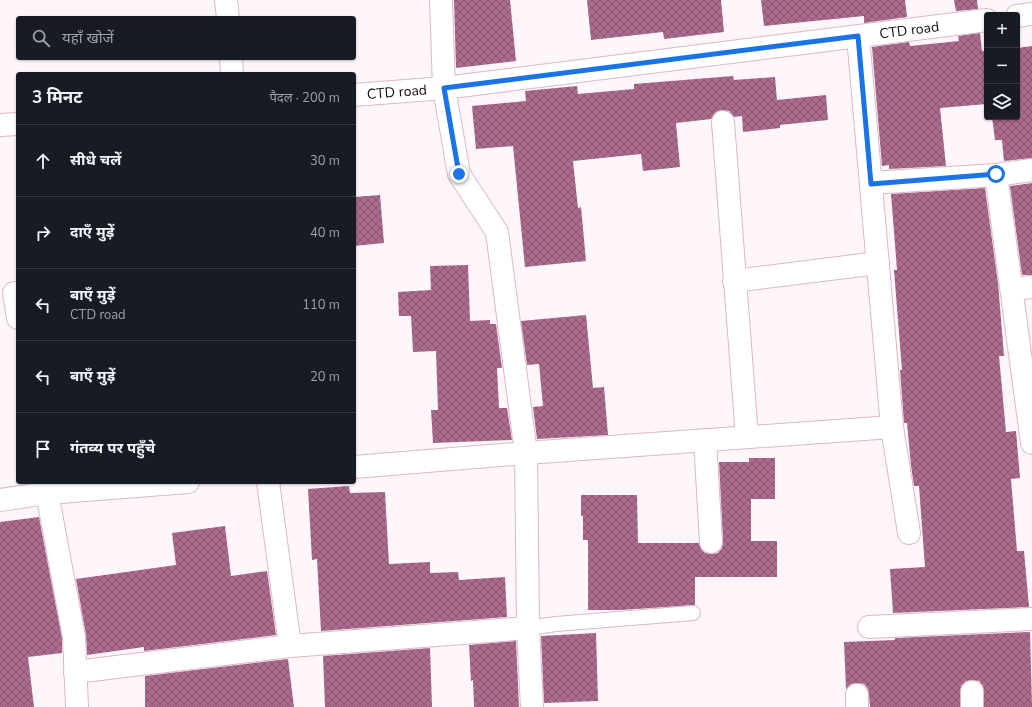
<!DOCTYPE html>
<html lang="hi">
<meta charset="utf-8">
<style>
:root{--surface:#171b24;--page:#20242c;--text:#f1f3f6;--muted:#9ea1a6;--line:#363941}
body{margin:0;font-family:"Nunito Sans","Noto Sans Devanagari",sans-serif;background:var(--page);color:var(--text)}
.controls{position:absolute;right:12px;top:12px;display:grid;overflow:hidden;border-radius:4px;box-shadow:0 1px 3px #0004}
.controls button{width:36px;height:36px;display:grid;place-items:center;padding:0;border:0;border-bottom:1px solid var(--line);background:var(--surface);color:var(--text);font:20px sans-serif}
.stop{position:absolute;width:12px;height:12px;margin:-9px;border:3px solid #1a73e8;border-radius:50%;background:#fff}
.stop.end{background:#1a73e8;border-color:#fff;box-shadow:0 1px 4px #0008}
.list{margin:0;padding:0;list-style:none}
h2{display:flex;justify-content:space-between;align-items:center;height:52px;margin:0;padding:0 16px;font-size:17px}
h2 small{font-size:13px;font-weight:400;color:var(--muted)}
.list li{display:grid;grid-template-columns:26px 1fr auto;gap:12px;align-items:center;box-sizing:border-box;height:72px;padding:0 16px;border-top:1px solid var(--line)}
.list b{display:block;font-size:15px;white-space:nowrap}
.list p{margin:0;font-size:13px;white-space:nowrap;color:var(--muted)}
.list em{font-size:13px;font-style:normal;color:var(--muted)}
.icon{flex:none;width:22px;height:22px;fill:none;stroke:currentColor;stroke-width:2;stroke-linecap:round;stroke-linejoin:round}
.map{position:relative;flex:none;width:1032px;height:707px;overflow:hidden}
.search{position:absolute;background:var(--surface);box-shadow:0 1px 3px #0004;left:16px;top:16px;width:340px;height:44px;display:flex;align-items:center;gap:10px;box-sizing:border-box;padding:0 14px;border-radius:4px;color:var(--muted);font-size:15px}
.panel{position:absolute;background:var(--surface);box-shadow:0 1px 3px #0004;left:16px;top:72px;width:340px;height:412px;border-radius:4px}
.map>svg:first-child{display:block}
.building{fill:url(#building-cross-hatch)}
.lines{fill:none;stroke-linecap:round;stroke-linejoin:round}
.lane-casing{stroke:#dbb7c9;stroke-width:16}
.street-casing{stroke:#dbb7c9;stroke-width:24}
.lane{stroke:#fff;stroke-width:14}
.street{stroke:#fff;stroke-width:22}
.route{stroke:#1a73e8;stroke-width:5}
.labels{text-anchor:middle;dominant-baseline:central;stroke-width:3;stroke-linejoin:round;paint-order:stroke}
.street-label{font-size:14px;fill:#150a10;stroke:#fef6fa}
</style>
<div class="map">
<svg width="1032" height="707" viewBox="0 0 1032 707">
<defs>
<pattern id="building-cross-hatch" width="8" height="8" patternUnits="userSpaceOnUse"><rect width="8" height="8" fill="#ab6b8d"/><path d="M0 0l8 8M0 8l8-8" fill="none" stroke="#8a5672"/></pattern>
</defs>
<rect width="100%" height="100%" fill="#fef6fa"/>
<g class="building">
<polygon points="454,0 510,0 516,61 456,68"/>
<polygon points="587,0 721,0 724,32 664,39 663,32 591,40"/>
<polygon points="761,0 905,0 907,17 864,23 864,16 764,26"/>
<polygon points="954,0 977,0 978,9 956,11"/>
<polygon points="980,33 982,51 987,51 987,104 940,108 946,166 889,169 889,165 882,166 872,47 909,42 910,46 959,41 958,36"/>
<polygon points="1032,46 1032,158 1004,161 1002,140 995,140 992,117 1017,117 1017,48"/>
<polygon points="733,76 734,80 775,77 777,100 826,95 828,120 780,125 780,128 743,132 742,116 734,117 729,111 722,110 716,112 711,119 676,123 680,167 643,171 641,154 573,161 578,208 581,207 586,261 525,267 513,146 476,149 472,106 526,101 525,91 577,86 578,94 634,89 634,84"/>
<polygon points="1032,183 1032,275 1022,275 1010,186"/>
<polygon points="985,188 998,283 1004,356 999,356 1006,432 1016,431 1020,478 1011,479 1017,551 1024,551 1029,607 893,613 890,569 925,567 919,486 914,486 911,466 907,423 904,423 900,370 902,370 894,270 897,270 891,194"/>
<polygon points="380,195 384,243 354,246 354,197"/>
<polygon points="468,265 470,321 490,320 490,324 496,324 502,368 497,368 499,408 507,408 512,440 433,443 431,410 438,410 436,351 413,352 411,316 399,316 398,292 431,290 430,266"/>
<polygon points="586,315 593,388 604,387 608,435 537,439 533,407 543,406 539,364 527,365 521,321"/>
<polygon points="749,458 775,458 775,499 751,499 751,541 777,541 777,577 695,577 695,605 621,610 588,610 588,540 583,540 583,516 581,516 581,495 637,495 638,543 699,543 701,549 705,553 712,554 718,553 722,548 723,541 719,462 749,462"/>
<polygon points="349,486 350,493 385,492 389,564 430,562 430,573 458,572 459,580 505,577 507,617 321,631 317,559 312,560 308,489"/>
<polygon points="39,517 62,638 62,653 28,657 34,707 0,707 0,522"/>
<polygon points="225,526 231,576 267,571 276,635 144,651 144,647 87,655 86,635 76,579 176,565 172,533"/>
<polygon points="1030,632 1032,707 984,707 984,692 983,686 979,681 972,680 966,681 961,686 960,692 960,707 870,707 869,695 868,689 864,684 857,683 851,684 846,689 844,642 895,640 895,638"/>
<polygon points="596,633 598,701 544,703 541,636"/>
<polygon points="516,641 519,707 474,707 473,680 471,681 469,645"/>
<polygon points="430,648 432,707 325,707 323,656"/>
<polygon points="288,659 294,707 145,707 145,676"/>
</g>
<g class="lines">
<defs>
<polyline id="lane" points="528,628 556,624 693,613"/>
<g id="street">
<polyline points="226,0 228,18"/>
<polyline points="441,0 444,88 459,174 497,232 526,453 528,628 532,707"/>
<polyline points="1017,16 1032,14"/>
<polyline points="858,36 892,427 909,533"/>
<polyline points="231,58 232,74"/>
<path id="s1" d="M354 95 444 88 987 20"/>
<polyline points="723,122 747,437"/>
<polyline points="0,125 18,124"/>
<polyline points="996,175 1032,443"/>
<polyline points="871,183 996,175 1032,170"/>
<polyline points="734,281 878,263"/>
<polyline points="1012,289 1032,287"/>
<polyline points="14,293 18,318"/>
<polyline points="705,440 711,542"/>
<polyline points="354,467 526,453 892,427"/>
<polyline points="45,482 74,637 77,707"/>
<polyline points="268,482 290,646"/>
<polyline points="0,500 47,493 188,482"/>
<polyline points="869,627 1032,619"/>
<polyline points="75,672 290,646 528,628"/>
<polyline points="972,692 972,707"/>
<polyline points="857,695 857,707"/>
</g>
</defs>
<use href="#lane" class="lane-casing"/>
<use href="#street" class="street-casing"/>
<use href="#lane" class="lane"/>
<use href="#street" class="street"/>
</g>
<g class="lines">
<polyline class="route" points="459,174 444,88 858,36 871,184 996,174"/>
</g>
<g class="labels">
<g class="street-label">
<text stroke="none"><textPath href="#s1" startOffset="559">CTD road</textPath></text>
<text stroke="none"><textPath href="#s1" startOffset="43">CTD road</textPath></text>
</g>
</g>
</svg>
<div class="controls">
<button>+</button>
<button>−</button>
<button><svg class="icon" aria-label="layers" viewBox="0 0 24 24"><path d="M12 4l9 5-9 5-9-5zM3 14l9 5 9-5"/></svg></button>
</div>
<div class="stop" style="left:996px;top:174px"></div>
<div class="stop end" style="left:459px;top:174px"></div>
<div class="search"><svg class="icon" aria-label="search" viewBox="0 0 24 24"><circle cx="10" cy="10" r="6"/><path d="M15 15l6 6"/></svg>यहाँ खोजें</div>
<section class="panel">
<h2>3 मिनट<small>पैदल · 200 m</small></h2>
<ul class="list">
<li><svg class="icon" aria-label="ahead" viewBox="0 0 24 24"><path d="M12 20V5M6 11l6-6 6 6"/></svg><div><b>सीधे चलें</b></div><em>30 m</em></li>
<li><svg class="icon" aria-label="right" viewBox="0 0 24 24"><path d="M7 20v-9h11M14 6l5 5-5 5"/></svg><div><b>दाएँ मुड़ें</b></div><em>40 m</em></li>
<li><svg class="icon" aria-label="left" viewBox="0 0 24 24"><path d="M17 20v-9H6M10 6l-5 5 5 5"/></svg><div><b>बाएँ मुड़ें</b><p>CTD road</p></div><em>110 m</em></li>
<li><svg class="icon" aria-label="left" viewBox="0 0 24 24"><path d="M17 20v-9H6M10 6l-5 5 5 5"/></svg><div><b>बाएँ मुड़ें</b></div><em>20 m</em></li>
<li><svg class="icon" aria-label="arrive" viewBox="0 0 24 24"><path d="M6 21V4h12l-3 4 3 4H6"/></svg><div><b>गंतव्य पर पहुँचे</b></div></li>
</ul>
</section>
</div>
